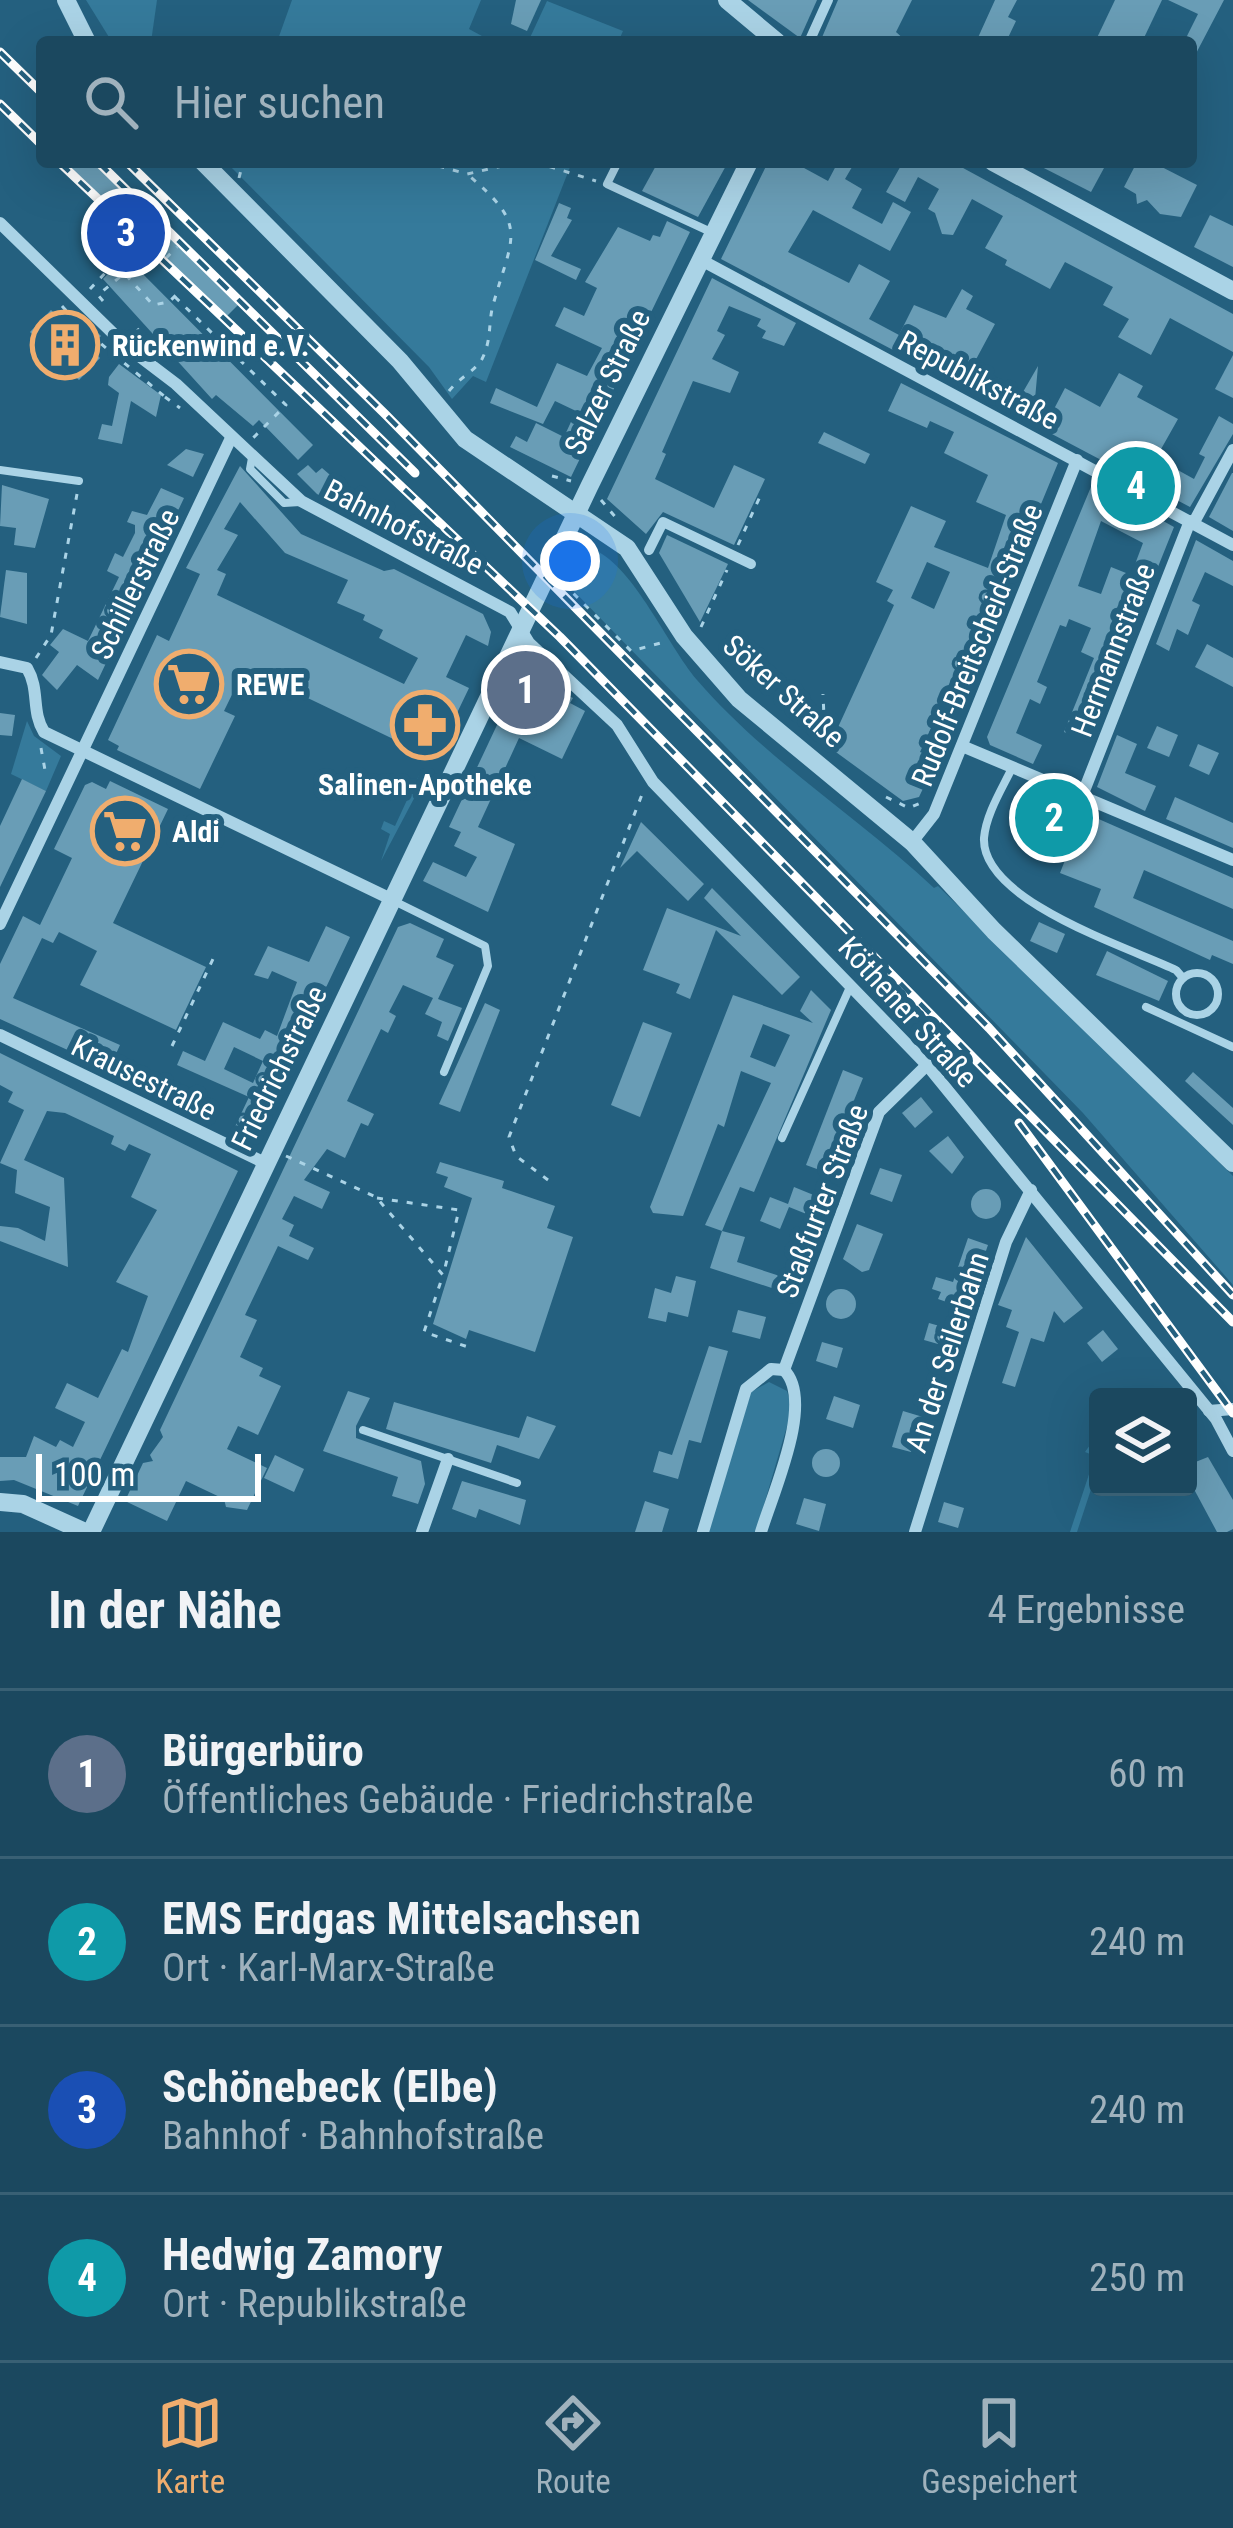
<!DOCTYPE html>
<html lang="de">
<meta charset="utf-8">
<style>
:root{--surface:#1b485f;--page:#285268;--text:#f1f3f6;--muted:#a0b2bd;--line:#396074;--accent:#f0ad6e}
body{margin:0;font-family:"Roboto Condensed",sans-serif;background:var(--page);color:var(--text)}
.controls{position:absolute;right:36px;bottom:36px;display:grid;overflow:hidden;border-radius:12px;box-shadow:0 12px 48px #0002}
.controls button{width:108px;height:108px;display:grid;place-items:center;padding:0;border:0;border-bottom:3px solid var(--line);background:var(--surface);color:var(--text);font:60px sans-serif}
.scale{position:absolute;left:36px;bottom:30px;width:225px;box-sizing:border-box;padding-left:12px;border:6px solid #fff;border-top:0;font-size:33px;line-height:42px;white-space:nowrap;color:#fff;-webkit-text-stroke:9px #24607f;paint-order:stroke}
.you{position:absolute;left:570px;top:561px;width:42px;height:42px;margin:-30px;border:9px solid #fff;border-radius:50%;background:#1a73e8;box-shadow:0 0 0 18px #1a73e833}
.badge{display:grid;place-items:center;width:78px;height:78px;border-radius:50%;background:var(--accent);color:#fff;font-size:39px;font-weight:700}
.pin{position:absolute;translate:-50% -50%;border:6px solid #fff;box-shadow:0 3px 12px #0006}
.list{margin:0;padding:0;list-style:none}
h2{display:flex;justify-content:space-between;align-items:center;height:156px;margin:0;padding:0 48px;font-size:51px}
h2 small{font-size:39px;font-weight:400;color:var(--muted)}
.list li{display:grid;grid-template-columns:78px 1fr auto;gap:36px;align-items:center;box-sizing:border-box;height:168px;padding:0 48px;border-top:3px solid var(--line)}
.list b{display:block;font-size:45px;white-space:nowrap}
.list p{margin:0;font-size:39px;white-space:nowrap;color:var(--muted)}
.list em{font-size:39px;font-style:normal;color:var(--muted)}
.icon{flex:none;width:66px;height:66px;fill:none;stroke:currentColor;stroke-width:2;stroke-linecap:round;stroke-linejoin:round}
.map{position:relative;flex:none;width:1233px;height:1532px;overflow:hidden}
.search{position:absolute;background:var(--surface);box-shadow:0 12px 48px #0002;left:36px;right:36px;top:36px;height:132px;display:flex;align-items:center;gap:30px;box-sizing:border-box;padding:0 42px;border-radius:12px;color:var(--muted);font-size:45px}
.sheet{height:828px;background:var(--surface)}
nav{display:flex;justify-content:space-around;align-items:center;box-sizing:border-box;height:168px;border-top:3px solid var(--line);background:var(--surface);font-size:33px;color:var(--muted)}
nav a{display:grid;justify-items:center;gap:6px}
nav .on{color:var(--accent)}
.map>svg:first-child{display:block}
.green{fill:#357a9b}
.building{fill:#699db6;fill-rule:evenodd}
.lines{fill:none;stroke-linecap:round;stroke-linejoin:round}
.path{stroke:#aad3e6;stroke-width:3;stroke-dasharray:6 9;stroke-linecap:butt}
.service{stroke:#aad3e6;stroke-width:8}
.pedestrian{stroke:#aad3e6;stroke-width:10}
.minor{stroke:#aad3e6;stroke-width:12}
.tertiary{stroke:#aad3e6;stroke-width:18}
.rail-casing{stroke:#fff;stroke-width:9}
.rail{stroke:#24607f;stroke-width:4.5;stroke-dasharray:14;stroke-linecap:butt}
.labels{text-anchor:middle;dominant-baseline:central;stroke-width:12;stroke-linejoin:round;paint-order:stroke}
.poi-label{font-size:30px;font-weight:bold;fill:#fff;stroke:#24607f;text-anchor:start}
.street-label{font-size:30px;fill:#fff;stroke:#24607f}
</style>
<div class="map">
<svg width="1233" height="1532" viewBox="0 0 1233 1532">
<rect width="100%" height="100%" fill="#24607f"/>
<g class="green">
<polygon points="86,0 157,0 151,42 112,42"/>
<polygon points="292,0 481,0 469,29 493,42 277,42"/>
<polygon points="547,1 623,31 618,42 528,42"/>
<polygon points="226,162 572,162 486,382 473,376 452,399 429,367"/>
<path d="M595 550C635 569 667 644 697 680 765 759 858 817 934 888L938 886 1233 1176V1285L1083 1113 566 583 577 558Z"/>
<polygon points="27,721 34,736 61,756 46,791 11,774"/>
<polygon points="422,769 428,772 381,861 390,834 381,829 384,821 395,826 407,800 397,795 401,786 412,790"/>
<polygon points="769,1382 787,1391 792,1409 756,1532 708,1532 751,1392"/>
<polygon points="1090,1445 1098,1447 1098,1468 1077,1532 1070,1532 1095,1456 1085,1452"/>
</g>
<g class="building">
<polygon points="516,0 541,0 527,31 511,24"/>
<polygon points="748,0 817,0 800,38"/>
<polygon points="838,0 912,0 896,32 907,42 820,42"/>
<polygon points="995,0 1017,0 1008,17 1016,21 1006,42 976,42"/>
<polygon points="1115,0 1162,0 1142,42 1095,42"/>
<polygon points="1168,0 1224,0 1191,63 1191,42 1184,42 1198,14"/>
<polygon points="65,162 92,162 238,305 226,317"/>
<polygon points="658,162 728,162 698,217 642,191"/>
<polygon points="768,162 793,162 828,181 838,162 855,162 845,179 862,189 852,208 882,224 893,202 911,212 890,251 813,210 788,252 849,283 859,264 890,281 869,319 899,335 914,305 946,318 962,289 973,296 966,309 995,324 973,365 1023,392 1038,366 1035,399 1054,409 1065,388 1100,407 1119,373 1143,386 1137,397 1178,419 1156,458 1194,479 1205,457 1199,454 1219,416 1233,424 1233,434 1190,507 721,259"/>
<polygon points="903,162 952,162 1233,314 1233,352 1170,318 1151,355 1118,337 1129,319 1103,305 1113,287 1065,262 1050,289 1005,265 1007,260 985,248 1003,216 972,199 953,235 942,234 935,213 928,209 939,189 918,177 905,202 886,192"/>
<polygon points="1032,162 1094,162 1104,168 1091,192"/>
<polygon points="1137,162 1152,162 1197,185 1181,217 1160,214 1147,200 1137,204 1136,194 1124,187"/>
<polygon points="559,203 571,208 567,218 572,220 551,256 581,269 576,280 535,260"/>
<polygon points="1210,215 1233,226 1233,267 1194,247"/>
<polygon points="667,221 690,232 571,477 510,447 516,436 527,442 536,423 564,437 576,411 555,401 543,424 490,403 496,388 537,407 557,363 587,376 602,348 555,326 564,307 584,316 597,288 585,282 618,227 650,241 653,235 660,237"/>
<polygon points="125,256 313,445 298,460 259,420 253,426 216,395 212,399 103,279"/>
<polygon points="712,278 796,323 784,346 762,338 766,331 757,326 761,319 729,306 717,331 725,335 712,359 739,372 730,393 693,381 662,452 666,454 655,479 714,508 734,465 765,479 734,545 663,512 646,534 607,499"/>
<polygon points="51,310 65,324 76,312 101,336 89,347 100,358 79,380 30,332"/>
<polygon points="1233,355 1233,398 1215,389"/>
<polygon points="119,364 161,395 156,417 131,401 122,444 98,439 102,424 112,426 119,393 108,385 109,377"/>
<path d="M901 383 1058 463 979 654 967 649 920 752 937 759 919 797 903 801 829 747 894 605 887 601 893 590 876 582 911 506 946 521 934 547 988 568 1006 515 976 502 988 475 944 453 954 432 930 421 927 428 888 411ZM927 562 950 572 934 609 911 598Z"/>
<polygon points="824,432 870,454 865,464 818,443"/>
<polygon points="186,449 204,454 193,477 167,465"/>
<polygon points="308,465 316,473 322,468 378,516 384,506 416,523 405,543 317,494 297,474"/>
<path d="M240 466 301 534 384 571 394 569 483 614 491 632 488 646 466 635 446 677 469 688 435 759 245 668 224 711 235 716 200 789 117 750 119 746 108 740 157 635 169 641 200 574 186 568ZM240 502 285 553 348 580 337 603 365 615 363 620 383 630 379 638 418 658 404 684 217 595 226 574 217 570 238 535 224 529Z"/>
<polygon points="1232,473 1233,473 1233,531 1209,517"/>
<path d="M1093 482 1174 527 1088 741 1064 732 1094 658 1081 652 1091 628 1069 619 1066 627 1060 625 1037 682 1047 687 1040 704 1030 699 1016 733 1042 745 1033 764 990 745 987 737ZM1101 521 1143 543 1131 575 1111 567 1101 594 1078 586Z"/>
<polygon points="2,485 49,499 35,548 14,545 16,528 0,526"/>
<polygon points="161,488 184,498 98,680 77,665 57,690 42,675 59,652 50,645 63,629 88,641 119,577 107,571 115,553 123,557 135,533 135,525 127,522 132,511 147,515"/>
<polygon points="667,535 728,564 700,622 659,553"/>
<polygon points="1196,540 1233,561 1233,586 1205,572 1192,601 1200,605 1188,635 1177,629 1169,651 1156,644"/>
<polygon points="6,570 27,573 27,624 0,617"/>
<polygon points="1207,644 1233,658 1233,687 1195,667"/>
<polygon points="528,678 573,698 570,703 585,711 562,759 519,738 478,827 515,844 488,912 423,881 433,862 466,877 477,857 454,846 461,832 449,827 505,708 510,710"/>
<polygon points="0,713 15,715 12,736 0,735"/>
<polygon points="1157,726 1178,735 1169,757 1147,748"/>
<polygon points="1117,735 1137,744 1125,773 1156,786 1145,811 1097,787"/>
<polygon points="1198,744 1219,753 1209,775 1189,766"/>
<polygon points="22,779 46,791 0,887 0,826"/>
<polygon points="110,781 168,809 113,923 206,967 176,1030 80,985 97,951 59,932 53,943 42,938 13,998 120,1045 109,1069 0,1019 0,964 23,916 40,925 72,858 54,849 85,785 92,782 106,789"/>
<polygon points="1028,788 1233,878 1233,909 1144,870 1133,898 1233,941 1233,964 1212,955 1210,960 1094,907 1101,889 1060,873 1073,840 1040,825 1034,839 1011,829"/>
<polygon points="1175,797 1233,823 1233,848 1166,819"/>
<polygon points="641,822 704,884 688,901 637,851 620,868"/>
<polygon points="712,888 800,977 782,995 716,930 690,999 676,993 680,984 643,970 667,908 741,936 704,898"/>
<polygon points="1039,922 1065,934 1057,953 1030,941"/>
<polygon points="410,923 444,939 436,957 454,965 438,999 462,1008 448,1041 437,1036 442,1022 425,1014 433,998 403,985 389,1012 396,1016 388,1033 381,1029 347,1101 374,1114 368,1126 361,1123 345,1158 327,1149 304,1180 330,1192 322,1209 294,1196 282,1219 294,1225 289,1236 314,1248 308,1260 278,1246 245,1315 257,1320 240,1357 263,1368 259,1376 281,1386 258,1435 238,1426 227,1449 267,1468 247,1510 226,1507 224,1499 186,1481 167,1521 125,1501 143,1463 153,1461 150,1455 163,1437 160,1430 398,927"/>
<path d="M326 926 350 937 253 1141 233 1131 249 1097 177 1065 183 1051 205 1061 223 1022 260 1039 265 1030 277 1036 297 982 272 971 268 979 254 975 268 946 309 962ZM234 1047 263 1061 253 1083 224 1069Z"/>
<polygon points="1107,951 1168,981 1159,1001 1096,975"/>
<path d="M811 990 831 1010 754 1192 740 1187 722 1231 705 1225 771 1083 741 1071 724 1127 718 1124 683 1216 653 1213 650 1207 733 995 813 1023 800 1011ZM763 1024 790 1035 775 1067 750 1057Z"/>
<polygon points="485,1003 500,1010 460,1112 439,1104"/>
<polygon points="643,1022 672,1033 640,1117 611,1105"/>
<polygon points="0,1053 238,1171 78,1506 14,1480 0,1481 0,1457 26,1457 34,1436 56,1447 60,1440 73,1447 85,1422 55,1408 67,1383 98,1398 122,1349 128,1352 148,1296 116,1282 157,1210 131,1197 151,1154 129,1144 125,1151 111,1144 114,1136 65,1113 47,1111 24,1160 64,1178 68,1267 0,1241 0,1226 18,1228 45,1241 50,1207 15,1193 17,1170 0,1163 24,1110 8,1102 13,1092 0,1085"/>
<polygon points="843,1070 863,1078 825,1172 806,1165"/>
<polygon points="1193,1072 1233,1108 1233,1125 1185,1081"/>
<polygon points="921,1097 933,1112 915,1128 902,1113"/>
<polygon points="948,1136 964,1157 952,1174 929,1151"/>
<polygon points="440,1162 504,1181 502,1188 555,1206 547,1228 573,1237 535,1352 469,1330 466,1339 433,1324 472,1198 444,1187 448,1177 436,1173"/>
<polygon points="880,1168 902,1175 892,1202 870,1194"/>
<polygon points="794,1187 816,1196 809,1215 789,1207 780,1229 760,1221 770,1197 788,1204"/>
<circle cx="986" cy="1204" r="15"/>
<polygon points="857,1224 883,1234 869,1270 862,1272 843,1259"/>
<polygon points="722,1231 745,1237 737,1262 789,1279 784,1292 710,1268"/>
<polygon points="1026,1237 1083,1308 1064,1323 1054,1311 1044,1342 1031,1338 1015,1387 1002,1383 1019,1332 1006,1327 1012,1310 998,1305"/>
<polygon points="968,1238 988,1245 980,1268 972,1265 958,1306 938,1299 941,1292 932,1289 936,1277 953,1282"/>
<polygon points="676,1276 696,1281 688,1317 668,1312 666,1322 648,1318 655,1288 671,1293"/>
<circle cx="841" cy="1304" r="15"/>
<polygon points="738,1310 766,1317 760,1339 732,1332"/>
<polygon points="929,1323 950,1329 945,1346 924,1340"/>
<polygon points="1103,1330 1118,1349 1102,1362 1087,1343"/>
<polygon points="822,1342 843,1348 837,1368 816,1361"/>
<polygon points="709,1346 728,1351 701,1443 689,1440 678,1479 653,1472 659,1451 672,1455"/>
<polygon points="348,1391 370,1398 356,1426 356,1438 421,1461 425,1484 418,1504 392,1496 398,1477 323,1451"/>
<polygon points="834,1396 860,1405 853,1428 826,1419"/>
<polygon points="394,1402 519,1438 527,1416 556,1426 539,1459 497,1445 491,1463 386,1429"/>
<polygon points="903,1411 923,1417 920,1424 926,1425 920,1447 914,1445 911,1452 892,1447"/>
<circle cx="826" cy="1463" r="14"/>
<polygon points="275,1455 304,1469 294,1492 264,1478"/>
<polygon points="1208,1457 1233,1500 1233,1529 1227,1532 1217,1532 1188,1478 1188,1465"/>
<polygon points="462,1481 526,1500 520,1525 479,1509 476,1518 452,1509"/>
<polygon points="804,1498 826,1504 819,1531 796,1524"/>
<polygon points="645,1501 669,1509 662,1532 635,1532"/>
<polygon points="944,1502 964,1508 958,1528 938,1522"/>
</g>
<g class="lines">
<g class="path">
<polyline points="424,162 467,174 520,162"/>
<polyline points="535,162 596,181"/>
<polyline points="239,178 243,162"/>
<polyline points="131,216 152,236"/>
<polyline points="127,221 139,209"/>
<polyline points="129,248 114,264 122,271 137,256"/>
<polyline points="166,258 177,247"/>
<polyline points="126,275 153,305 169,302 177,294"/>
<polyline points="90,289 108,270 93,257"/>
<polyline points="175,297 286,405 253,438"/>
<polyline points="103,301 98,295 138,262"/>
<polyline points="62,306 82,328"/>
<polyline points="86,325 82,328 164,396"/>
<polyline points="135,333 140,328"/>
<path d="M449 391C459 378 475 371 482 359 492 339 488 324 493 305 513 234 529 226 467 174"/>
<polyline points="165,397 180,408"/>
<polyline points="552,476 571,481"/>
<polyline points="601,500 617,519"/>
<polyline points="738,545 762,492"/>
<polyline points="563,583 631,651 668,641"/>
<polyline points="701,627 727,570"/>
<polyline points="36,658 51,635 77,494"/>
<polyline points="815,738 824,717 823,694"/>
<polyline points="41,748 45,770"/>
<polyline points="886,797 909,808 925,801"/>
<polyline points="172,1046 213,959"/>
<polyline points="286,1156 376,1197 443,1275 424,1332 471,1348"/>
<polyline points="548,1180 516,1156 509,1137 643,792"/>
<polyline points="377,1198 459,1210 444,1272"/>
</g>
<g class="service">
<polyline points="618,162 607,184 713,233"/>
<polyline points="252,458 250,469 284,503 300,502"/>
<polyline points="0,470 79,481"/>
<path d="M1012 768C1002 789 986 814 984 838 981 901 1130 948 1176 970L1183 978"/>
<polyline points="394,901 485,946 488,966 444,1072"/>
<circle cx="1197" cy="994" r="21"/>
<polyline points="1146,1007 1233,1047"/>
<polyline points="782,1138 851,985"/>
<polyline points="363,1430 517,1483"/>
</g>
<g class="pedestrian">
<polyline points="809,42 828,0"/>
<polyline points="649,550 663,522 751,564"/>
</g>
<g class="minor">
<polyline points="0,223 126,346 176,384 301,501 510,612 529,643 617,725 653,782 927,1065 1216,1419 1233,1451"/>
<polyline points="701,260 1233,545"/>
<polyline points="1193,524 1233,450"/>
<path d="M0 662 27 668C40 690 31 711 44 732L393 900"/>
<polyline points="962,746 1233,860"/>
<polyline points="1082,796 1190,521"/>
<polyline points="912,842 934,814 1077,460"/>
<polyline points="0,924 231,438"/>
<polyline points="0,1035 267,1164"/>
<polyline points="784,1370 879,1112 927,1065"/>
<polyline points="1209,1411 1233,1409"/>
<polyline points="422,1532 448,1459"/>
<polyline points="703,1532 746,1389 771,1369 784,1370"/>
<path d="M761 1532C773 1492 815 1401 784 1370"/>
<polyline points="915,1532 1006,1242 1031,1190"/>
</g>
<g class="tertiary">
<polyline points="66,0 87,42"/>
<polyline points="727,0 777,42"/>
<polyline points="203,162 400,361 465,439 627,548 684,636 739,699 912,842 994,931 1233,1163"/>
<polyline points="993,162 1233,291"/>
<polyline points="0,1502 23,1504 85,1532"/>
<polyline points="91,1532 589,487 749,162"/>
</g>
<defs>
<g id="rail">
<polyline points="0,52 42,93"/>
<polyline points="0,104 42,145"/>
<polyline points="59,162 560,637 1233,1322"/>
<polyline points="98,162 415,473"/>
<polyline points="127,162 385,414 989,1028 1233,1295"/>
<polyline points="1019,1123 1233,1413"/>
</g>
</defs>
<use href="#rail" class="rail-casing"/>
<use href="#rail" class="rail"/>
</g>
<defs>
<symbol id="building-ring" viewBox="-11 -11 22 22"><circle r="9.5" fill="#24607f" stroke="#f0ad6e" stroke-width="1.5"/><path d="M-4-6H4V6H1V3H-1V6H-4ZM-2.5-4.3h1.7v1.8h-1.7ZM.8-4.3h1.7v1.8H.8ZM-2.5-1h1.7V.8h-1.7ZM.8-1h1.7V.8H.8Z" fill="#f0ad6e"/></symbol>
<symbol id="supermarket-ring" viewBox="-11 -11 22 22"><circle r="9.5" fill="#24607f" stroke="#f0ad6e" stroke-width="1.5"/><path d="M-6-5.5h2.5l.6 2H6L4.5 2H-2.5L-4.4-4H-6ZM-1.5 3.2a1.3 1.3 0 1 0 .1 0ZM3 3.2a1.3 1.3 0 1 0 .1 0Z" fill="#f0ad6e"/></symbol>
<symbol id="pharmacy-ring" viewBox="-11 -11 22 22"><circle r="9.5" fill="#24607f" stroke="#f0ad6e" stroke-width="1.5"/><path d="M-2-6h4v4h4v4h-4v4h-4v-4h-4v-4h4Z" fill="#f0ad6e"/></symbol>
</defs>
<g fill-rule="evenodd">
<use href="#building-ring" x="27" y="307" width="76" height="76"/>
<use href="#supermarket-ring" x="151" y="646" width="76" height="76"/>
<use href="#pharmacy-ring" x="387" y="687" width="76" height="76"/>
<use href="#supermarket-ring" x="87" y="793" width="76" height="76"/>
</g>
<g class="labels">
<g class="poi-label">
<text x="112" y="345">Rückenwind e.V.</text>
<text x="236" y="684">REWE</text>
<text x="425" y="784" text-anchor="middle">Salinen-Apotheke</text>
<text x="172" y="831">Aldi</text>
</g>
<g class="street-label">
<text transform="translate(979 380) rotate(28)">Republikstraße</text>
<text transform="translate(607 382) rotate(-64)">Salzer Straße</text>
<text transform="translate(404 527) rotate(27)">Bahnhofstraße</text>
<text transform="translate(135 584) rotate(-64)">Schillerstraße</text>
<text transform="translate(977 645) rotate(-68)">Rudolf-Breitscheid-Straße</text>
<text transform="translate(1113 650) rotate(-69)">Hermannstraße</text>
<text transform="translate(784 691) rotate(42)">Söker Straße</text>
<text transform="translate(908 1012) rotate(48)">Köthener Straße</text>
<text transform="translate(279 1068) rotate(-64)">Friedrichstraße</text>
<text transform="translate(144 1078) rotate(26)">Krausestraße</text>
<text transform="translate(822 1201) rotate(-69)">Staßfurter Straße</text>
<text transform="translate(947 1352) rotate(-72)">An der Seilerbahn</text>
</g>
</g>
</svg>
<div class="controls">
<button><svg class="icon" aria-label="layers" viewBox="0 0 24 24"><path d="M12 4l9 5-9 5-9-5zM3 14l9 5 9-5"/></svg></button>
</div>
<div class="scale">100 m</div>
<div class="you"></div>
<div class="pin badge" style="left:526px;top:690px;background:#5c6f8a">1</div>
<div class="pin badge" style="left:1054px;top:818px;background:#0f9aa8">2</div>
<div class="pin badge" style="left:126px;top:233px;background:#1a4fb4">3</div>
<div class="pin badge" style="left:1136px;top:486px;background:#0f9aa8">4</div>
<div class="search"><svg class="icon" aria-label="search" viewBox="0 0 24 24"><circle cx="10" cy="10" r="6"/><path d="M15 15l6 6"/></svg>Hier suchen</div>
</div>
<section class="sheet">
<h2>In der Nähe<small>4 Ergebnisse</small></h2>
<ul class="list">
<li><span class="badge" style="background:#5c6f8a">1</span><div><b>Bürgerbüro</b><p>Öffentliches Gebäude · Friedrichstraße</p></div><em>60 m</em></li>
<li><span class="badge" style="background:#0f9aa8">2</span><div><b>EMS Erdgas Mittelsachsen</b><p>Ort · Karl-Marx-Straße</p></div><em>240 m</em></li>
<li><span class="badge" style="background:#1a4fb4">3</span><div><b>Schönebeck (Elbe)</b><p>Bahnhof · Bahnhofstraße</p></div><em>240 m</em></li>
<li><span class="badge" style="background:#0f9aa8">4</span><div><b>Hedwig Zamory</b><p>Ort · Republikstraße</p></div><em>250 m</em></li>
</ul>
</section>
<nav>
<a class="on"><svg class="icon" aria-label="map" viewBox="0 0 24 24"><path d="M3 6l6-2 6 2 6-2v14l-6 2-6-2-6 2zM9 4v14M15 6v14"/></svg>Karte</a>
<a><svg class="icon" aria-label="directions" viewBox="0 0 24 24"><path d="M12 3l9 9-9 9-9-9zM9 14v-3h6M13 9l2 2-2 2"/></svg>Route</a>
<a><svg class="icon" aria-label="saved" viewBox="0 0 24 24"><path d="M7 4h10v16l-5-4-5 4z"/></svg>Gespeichert</a>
</nav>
